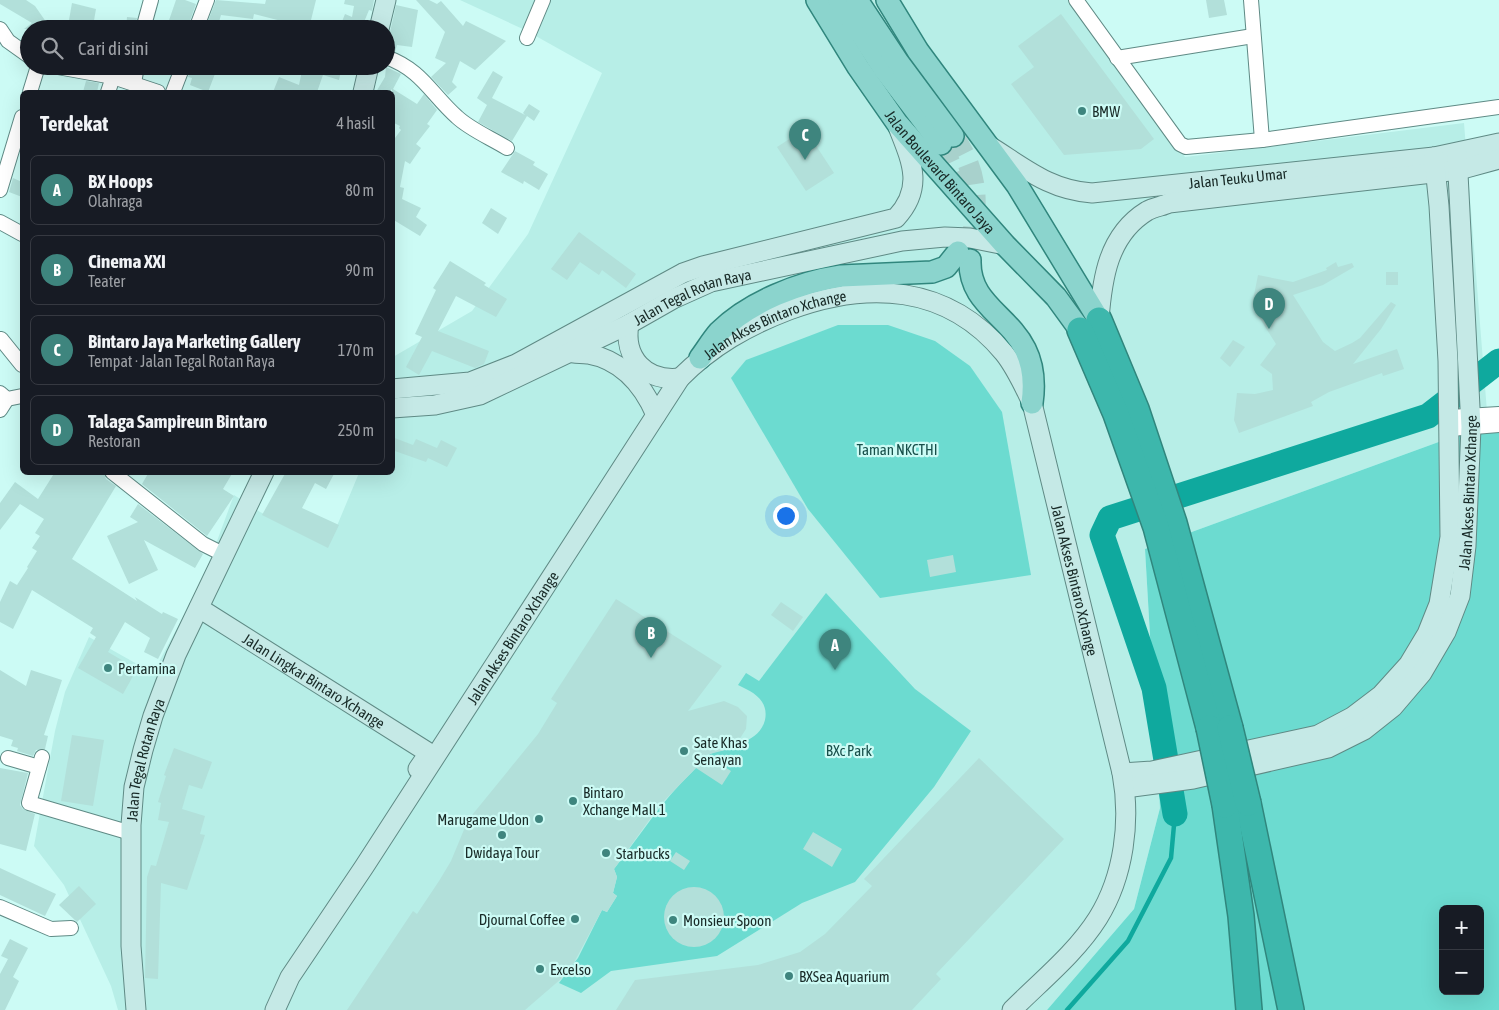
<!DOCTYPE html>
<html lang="id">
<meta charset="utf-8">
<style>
:root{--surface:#171b24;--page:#242831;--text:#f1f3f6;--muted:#9ea1a6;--line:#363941;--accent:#3e857e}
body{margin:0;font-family:"Asap Condensed",sans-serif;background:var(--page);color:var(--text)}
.controls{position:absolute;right:15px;bottom:15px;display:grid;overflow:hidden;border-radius:8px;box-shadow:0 5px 20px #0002}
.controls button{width:45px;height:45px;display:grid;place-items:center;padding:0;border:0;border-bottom:1px solid var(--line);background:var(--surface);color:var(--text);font:25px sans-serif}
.you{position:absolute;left:785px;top:515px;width:18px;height:18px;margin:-12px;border:4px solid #fff;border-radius:50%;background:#1a73e8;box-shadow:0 0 0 8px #1a73e833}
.badge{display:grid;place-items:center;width:32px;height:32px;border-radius:50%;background:var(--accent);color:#fff;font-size:16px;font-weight:700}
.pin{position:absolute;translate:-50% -41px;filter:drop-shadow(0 1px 2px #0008)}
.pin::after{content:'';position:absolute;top:26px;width:18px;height:15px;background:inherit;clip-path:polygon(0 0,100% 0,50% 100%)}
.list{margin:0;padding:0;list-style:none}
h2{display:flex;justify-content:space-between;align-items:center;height:65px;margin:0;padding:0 20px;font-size:21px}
h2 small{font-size:16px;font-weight:400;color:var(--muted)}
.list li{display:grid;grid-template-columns:32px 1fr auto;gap:15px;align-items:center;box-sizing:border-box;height:70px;margin:0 10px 10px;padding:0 10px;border:1px solid var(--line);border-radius:8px}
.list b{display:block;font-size:19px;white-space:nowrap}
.list p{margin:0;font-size:16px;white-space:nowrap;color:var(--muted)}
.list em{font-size:16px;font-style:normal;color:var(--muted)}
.icon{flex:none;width:28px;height:28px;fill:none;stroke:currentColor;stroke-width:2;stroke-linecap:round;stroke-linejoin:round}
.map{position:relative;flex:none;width:1499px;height:1010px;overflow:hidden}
.search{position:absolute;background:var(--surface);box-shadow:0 5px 20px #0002;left:20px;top:20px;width:375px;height:55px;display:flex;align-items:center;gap:12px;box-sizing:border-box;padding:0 18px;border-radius:28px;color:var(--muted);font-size:19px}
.panel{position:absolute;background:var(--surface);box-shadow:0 5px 20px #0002;left:20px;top:90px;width:375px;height:385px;border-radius:8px}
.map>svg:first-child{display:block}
.built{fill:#b7eee7}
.green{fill:#6cdbd0;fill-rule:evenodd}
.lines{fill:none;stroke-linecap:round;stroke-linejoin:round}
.stream{stroke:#0fa99e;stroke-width:4.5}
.river{stroke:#0fa99e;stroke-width:25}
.building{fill:#b2e0da}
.primary-tunnel{stroke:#a8d1cc;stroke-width:21;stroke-dasharray:21 11;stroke-linecap:butt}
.street-casing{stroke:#5f8a85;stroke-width:16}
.secondary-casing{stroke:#5f8a85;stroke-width:21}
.primary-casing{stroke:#30867d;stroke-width:24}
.highway-casing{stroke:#30867d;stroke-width:28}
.street{stroke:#fff;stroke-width:14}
.secondary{stroke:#c5e9e6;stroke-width:19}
.primary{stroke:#8bd4cd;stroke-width:21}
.highway{stroke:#3db7ac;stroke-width:25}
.highway-bridge-casing{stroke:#30867d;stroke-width:28;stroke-linecap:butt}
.highway-bridge{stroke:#3db7ac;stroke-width:25}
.poi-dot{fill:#3e857e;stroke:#ccfbf5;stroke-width:2}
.labels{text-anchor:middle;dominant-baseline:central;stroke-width:4.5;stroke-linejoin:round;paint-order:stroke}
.poi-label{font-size:15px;fill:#182a27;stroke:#ccfbf5;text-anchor:start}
.street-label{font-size:15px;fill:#182a27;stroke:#ccfbf5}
.park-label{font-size:15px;fill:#174f4a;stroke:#ccfbf5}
</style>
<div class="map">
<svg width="1499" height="1010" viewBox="0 0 1499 1010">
<rect width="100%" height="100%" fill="#ccfbf5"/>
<polygon class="built" points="460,0 1072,0 1185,157 1464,123 1488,424 1145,549 1160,808 1134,909 1047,1010 118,1010 111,986 64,885 34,846 55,731 65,692 89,637 153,673 184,615 190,614 234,495 260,512 329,545 359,473 392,472 393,357 472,311 528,234 602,73 525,30"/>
<g class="green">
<polygon points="838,325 888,325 935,341 970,366 1002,412 1031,575 880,598 808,509 731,378 746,360"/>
<path d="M1488 424 1499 428V1010H1047L1134 909 1160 808 1145 549ZM1443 909H1480V991H1443Z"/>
<path d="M826 593 915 689 971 731 934 787 855 882 802 903 717 956 611 971 581 993 559 983 578 958 602 910 607 912 617 896 613 893 617 877 614 869C640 836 662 800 693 771 698 766 703 759 709 755 727 744 758 746 765 720 769 700 753 692 738 685L746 673 759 681Z"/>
</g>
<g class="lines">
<polyline class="stream" points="1067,1010 1128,941 1171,858 1175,814"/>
<polyline class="river" points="1175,814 1154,688 1102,535 1110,518 1428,416 1499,361"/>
</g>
<g class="building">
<polygon points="0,0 26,0 35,6 51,29 24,29 32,23 0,4"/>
<polygon points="176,0 185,0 196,4 187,29 166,29"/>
<polygon points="216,0 265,4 266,0 316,0 309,28 254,14 253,19 221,15 217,29 205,29"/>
<polygon points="345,0 374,0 372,11 369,10 364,22 369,24 368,29 339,29 345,14 352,17 354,6 344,4"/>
<polygon points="416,0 429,0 437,4 441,1 463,26 466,21 506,41 475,70 460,61 452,82 457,87 448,95 431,77 446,63 435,58 445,32"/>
<polygon points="1206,0 1224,0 1227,15 1209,18"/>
<polygon points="72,3 96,9 93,26 69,20"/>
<polygon points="396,5 418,10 412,47 397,45 395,52 386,48 386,37 390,32"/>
<polygon points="1061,14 1154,139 1141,149 1064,155 1011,84 1034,67 1018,46"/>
<polygon points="127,17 137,18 134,29 126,29"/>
<polygon points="192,66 218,66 208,92 190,85 192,78 188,77"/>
<polygon points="303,66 342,66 339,80 323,75 317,92 273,92 279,77 299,85"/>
<polygon points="386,67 401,74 393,89 417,104 424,94 437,110 427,124 430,126 416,144 421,148 410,164 405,161 400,187 404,188 402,199 421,208 416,217 427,225 420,236 392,219 392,142 401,130 399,128 400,126 392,122 392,89 390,92 376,92 385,77"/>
<polygon points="493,71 503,77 492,98 525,115 523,113 529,104 540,111 534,121 527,116 512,141 478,122 487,105 477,98"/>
<polygon points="86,81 99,83 97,92 83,92"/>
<polygon points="805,129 834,173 806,191 777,147"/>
<polygon points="515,151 535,162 533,165 548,174 539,190 524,181 523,184 501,172"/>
<polygon points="13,178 22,182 22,197 9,192"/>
<polygon points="491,208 507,218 498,234 482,223"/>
<polygon points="579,232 636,274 626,288 602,270 599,275 580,262 567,280 551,269"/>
<polygon points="450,261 486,283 484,285 507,299 496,317 456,296 438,331 489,351 484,364 475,368 432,351 419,375 406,367 422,337 415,334 436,290 433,288"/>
<polygon points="1336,262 1338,267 1352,263 1354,267 1323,285 1293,295 1323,342 1335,351 1352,343 1360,338 1391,302 1396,305 1381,329 1353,364 1397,349 1404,369 1383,376 1382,373 1329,392 1311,402 1313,406 1239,433 1234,420 1237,393 1255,394 1273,390 1272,374 1260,365 1276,344 1257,314 1274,304 1253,300 1258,275 1293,282 1327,270 1326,268"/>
<rect x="1386" y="272" width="12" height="13"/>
<polygon points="1233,340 1245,347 1230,367 1220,358"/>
<polygon points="392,437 413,445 416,439 437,448 441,440 457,448 447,467 428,458 426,462 392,450"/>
<polygon points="55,472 103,472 106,479 116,486 72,559 137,601 135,597 162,614 163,612 178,619 158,659 144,652 150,638 125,622 108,652 137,669 123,694 78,668 96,637 90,633 93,628 32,590 13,629 0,622 0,602 10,581 17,585 28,568 27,567 37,551 32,548 40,536 35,533 44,519 20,504 0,530 0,503 15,482 38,499"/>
<polygon points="149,472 233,472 223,489 234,496 207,536 142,484"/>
<polygon points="286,472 335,472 326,489 315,483 302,508 339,525 328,548 262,515"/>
<polygon points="138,504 203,554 195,568 144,540 158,570 129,584 107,536 138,522 130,517"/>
<polygon points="953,555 956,572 930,577 927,560"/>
<polygon points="616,599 722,666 688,711 724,701 738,707 747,716 746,729 737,743 729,749 706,755 731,771 722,785 696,768 660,805 614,869 617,877 613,893 617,896 607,912 602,910 569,972 525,1010 347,1010 413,911 417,914 439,881 451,861 468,820 538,734 557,703 551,699"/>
<polygon points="781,602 803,617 793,631 771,615"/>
<polygon points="0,670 26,686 31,670 62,680 44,735 48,736 45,749 36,750 33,756 17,751 18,748 11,746 13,740 0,736"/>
<polygon points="72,735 104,740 93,806 61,801"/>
<polygon points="174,748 212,762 202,789 189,785 182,809 205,816 200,834 205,835 187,890 161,883 158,979 145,978 147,877 151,865 156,866 169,822 158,820 161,803 158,802 166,776 164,775"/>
<polygon points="979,758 1064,839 936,974 941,979 912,1010 616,1010 635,980 758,965 800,952 825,934 872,886 864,879"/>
<polygon points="0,768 28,773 20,805 23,809 35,814 26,851 0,844"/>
<polygon points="813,832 842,849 832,867 803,849"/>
<polygon points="676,852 690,861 684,870 670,861"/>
<polygon points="0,868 56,894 45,916 0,895"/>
<polygon points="79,886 96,904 77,922 59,905"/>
<circle cx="694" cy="917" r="30"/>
<polygon points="10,939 28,948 13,977 19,981 5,1010 0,1010 0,974 8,959 1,956"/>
</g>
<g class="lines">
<g class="primary-tunnel">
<path d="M953 136C984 181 975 210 970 260"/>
<polyline points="941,144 955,174 961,200"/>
</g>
<defs>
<g id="street">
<polyline points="1076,0 1180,144 1186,147 1262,140 1499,107"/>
<polyline points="1251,0 1262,140"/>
<polyline points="0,29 8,41 29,56"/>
<polyline points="143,29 151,0"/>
<polyline points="196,29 207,0"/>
<polyline points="527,38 543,0"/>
<path d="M386 57C422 70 431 94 457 117 471 130 491 138 507 148"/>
<polyline points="1117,58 1253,36"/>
<polyline points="52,66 113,77 158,92"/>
<polyline points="134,83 137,66"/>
<polyline points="30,92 38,66"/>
<polyline points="108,92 113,77"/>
<polyline points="173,92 183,66"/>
<polyline points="0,190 22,117"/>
<polyline points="0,222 22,234"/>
<polyline points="1,339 22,365"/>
<polyline points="0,393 7,399 22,396"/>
<polyline points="0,410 7,399"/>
<polyline points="1450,417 1499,414"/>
<polyline points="1450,429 1499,425"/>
<polyline points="112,472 203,544 225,555"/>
<polyline points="42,757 29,803 131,833"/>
<polyline points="8,758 39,767"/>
<polyline points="0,907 51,929 71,928"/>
</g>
<g id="secondary">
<polyline points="379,29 386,0"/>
<polyline points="363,92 369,66"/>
<path id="s1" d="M991 147C1026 169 1050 190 1092 193L1434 157 1499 143"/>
<path d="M1099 320C1102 279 1108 235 1147 211 1154 207 1163 206 1169 203L1459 170 1499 159"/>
<path d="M629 324C623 358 646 382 680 378"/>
<path d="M569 352C574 354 581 353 588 354 622 360 643 385 656 415"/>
<path d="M392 389 470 382 516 364 683 273 703 266 896 218C924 188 912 162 898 127"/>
<path id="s2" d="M392 408 435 405 480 395 629 324 673 299 711 282 902 241 945 237 970 238 1005 245"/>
<path id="s3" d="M199 608 429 753 418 769"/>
<polyline points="1122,773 1152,771 1318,735 1352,717 1381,695 1409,664 1427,634 1439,604 1450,537 1448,361 1439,206 1434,157"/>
<path id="s4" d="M1125 788 1193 779 1328 748 1364 730 1393 707 1422 673 1446 632 1460 596 1466 546 1471 427 1457 154"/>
<path id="s5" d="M136 1010 131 946V825L134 787 143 750 153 716 176 655 264 472"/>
<path id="s6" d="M275 1010 290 977 364 867 680 378C712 346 747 326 789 310 867 281 947 284 1004 353 1016 368 1024 386 1032 403L1122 773C1131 821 1124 876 1098 918 1076 953 1041 981 1012 1010"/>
</g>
<g id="primary">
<path id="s7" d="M817 0 858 67 897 123 1005 245 1056 297 1080 330"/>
<polyline points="839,0 884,69 941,144"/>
<polyline points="857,0 898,62 953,136"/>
<polyline points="887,0 918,51 1017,185 1099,320"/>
<path d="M970 260C968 320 1044 318 1032 403"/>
<path d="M700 358C706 350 712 340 719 332 749 302 800 282 841 276L932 272 946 267 958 252"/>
</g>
<g id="highway">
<polyline points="1099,320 1136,409 1174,523 1230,728"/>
<polyline points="1080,330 1116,414 1156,527 1209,728"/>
<polyline points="1248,803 1291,1010"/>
<polyline points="1225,805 1241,916 1249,1010"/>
</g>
</defs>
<use href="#street" class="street-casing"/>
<use href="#secondary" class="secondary-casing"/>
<use href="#primary" class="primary-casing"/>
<use href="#highway" class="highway-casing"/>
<use href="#street" class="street"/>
<use href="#secondary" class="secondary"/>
<use href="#primary" class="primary"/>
<use href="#highway" class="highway"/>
<defs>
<g id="highway-bridge">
<polyline points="1209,728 1225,805"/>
<polyline points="1230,728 1248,803"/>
</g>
</defs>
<use href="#highway-bridge" class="highway-bridge-casing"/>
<use href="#highway-bridge" class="highway-bridge"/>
</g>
<g class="poi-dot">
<circle cx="1082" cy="111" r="5"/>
<circle cx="108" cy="668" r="5"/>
<circle cx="684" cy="751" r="5"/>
<circle cx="573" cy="801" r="5"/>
<circle cx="539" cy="819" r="5"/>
<circle cx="502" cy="835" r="5"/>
<circle cx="606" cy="853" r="5"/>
<circle cx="575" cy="919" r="5"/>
<circle cx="673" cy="920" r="5"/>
<circle cx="540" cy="969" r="5"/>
<circle cx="789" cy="976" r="5"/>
</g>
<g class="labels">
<g class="poi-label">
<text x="1092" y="111">BMW</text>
<text x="118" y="668">Pertamina</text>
<text x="694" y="742">Sate Khas<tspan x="694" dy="17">Senayan</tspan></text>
<text x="583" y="792">Bintaro<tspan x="583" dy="17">Xchange Mall 1</tspan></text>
<text x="529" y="819" text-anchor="end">Marugame Udon</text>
<text x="502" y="852" text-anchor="middle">Dwidaya Tour</text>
<text x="616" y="853">Starbucks</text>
<text x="565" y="919" text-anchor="end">Djournal Coffee</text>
<text x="683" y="920">Monsieur Spoon</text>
<text x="550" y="969">Excelso</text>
<text x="799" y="976">BXSea Aquarium</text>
</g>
<g class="street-label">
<text stroke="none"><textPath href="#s7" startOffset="212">Jalan Boulevard Bintaro Jaya</textPath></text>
<text stroke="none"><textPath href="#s1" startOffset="259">Jalan Teuku Umar</textPath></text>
<text stroke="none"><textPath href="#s2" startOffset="324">Jalan Tegal Rotan Raya</textPath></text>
<text stroke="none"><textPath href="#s6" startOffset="862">Jalan Akses Bintaro Xchange</textPath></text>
<text stroke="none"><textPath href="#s4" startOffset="519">Jalan Akses Bintaro Xchange</textPath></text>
<text stroke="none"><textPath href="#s6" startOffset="1356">Jalan Akses Bintaro Xchange</textPath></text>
<text stroke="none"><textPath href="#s6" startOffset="442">Jalan Akses Bintaro Xchange</textPath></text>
<text stroke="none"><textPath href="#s3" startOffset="136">Jalan Lingkar Bintaro Xchange</textPath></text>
<text stroke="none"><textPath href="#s5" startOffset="252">Jalan Tegal Rotan Raya</textPath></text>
</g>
<g class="park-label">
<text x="897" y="449">Taman NKCTHI</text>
<text x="849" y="750">BXc Park</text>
</g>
</g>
</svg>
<div class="controls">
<button>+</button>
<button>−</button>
</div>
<div class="you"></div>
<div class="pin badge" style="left:835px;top:670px">A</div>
<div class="pin badge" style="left:651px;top:658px">B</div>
<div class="pin badge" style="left:805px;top:160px">C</div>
<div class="pin badge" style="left:1269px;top:329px">D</div>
<div class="search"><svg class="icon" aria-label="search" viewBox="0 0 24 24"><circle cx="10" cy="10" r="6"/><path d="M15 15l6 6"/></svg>Cari di sini</div>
<section class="panel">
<h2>Terdekat<small>4 hasil</small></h2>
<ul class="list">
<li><span class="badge">A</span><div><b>BX Hoops</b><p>Olahraga</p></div><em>80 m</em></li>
<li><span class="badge">B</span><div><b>Cinema XXI</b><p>Teater</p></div><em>90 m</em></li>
<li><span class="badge">C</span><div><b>Bintaro Jaya Marketing Gallery</b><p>Tempat · Jalan Tegal Rotan Raya</p></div><em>170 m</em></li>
<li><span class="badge">D</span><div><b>Talaga Sampireun Bintaro</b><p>Restoran</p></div><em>250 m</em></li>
</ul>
</section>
</div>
